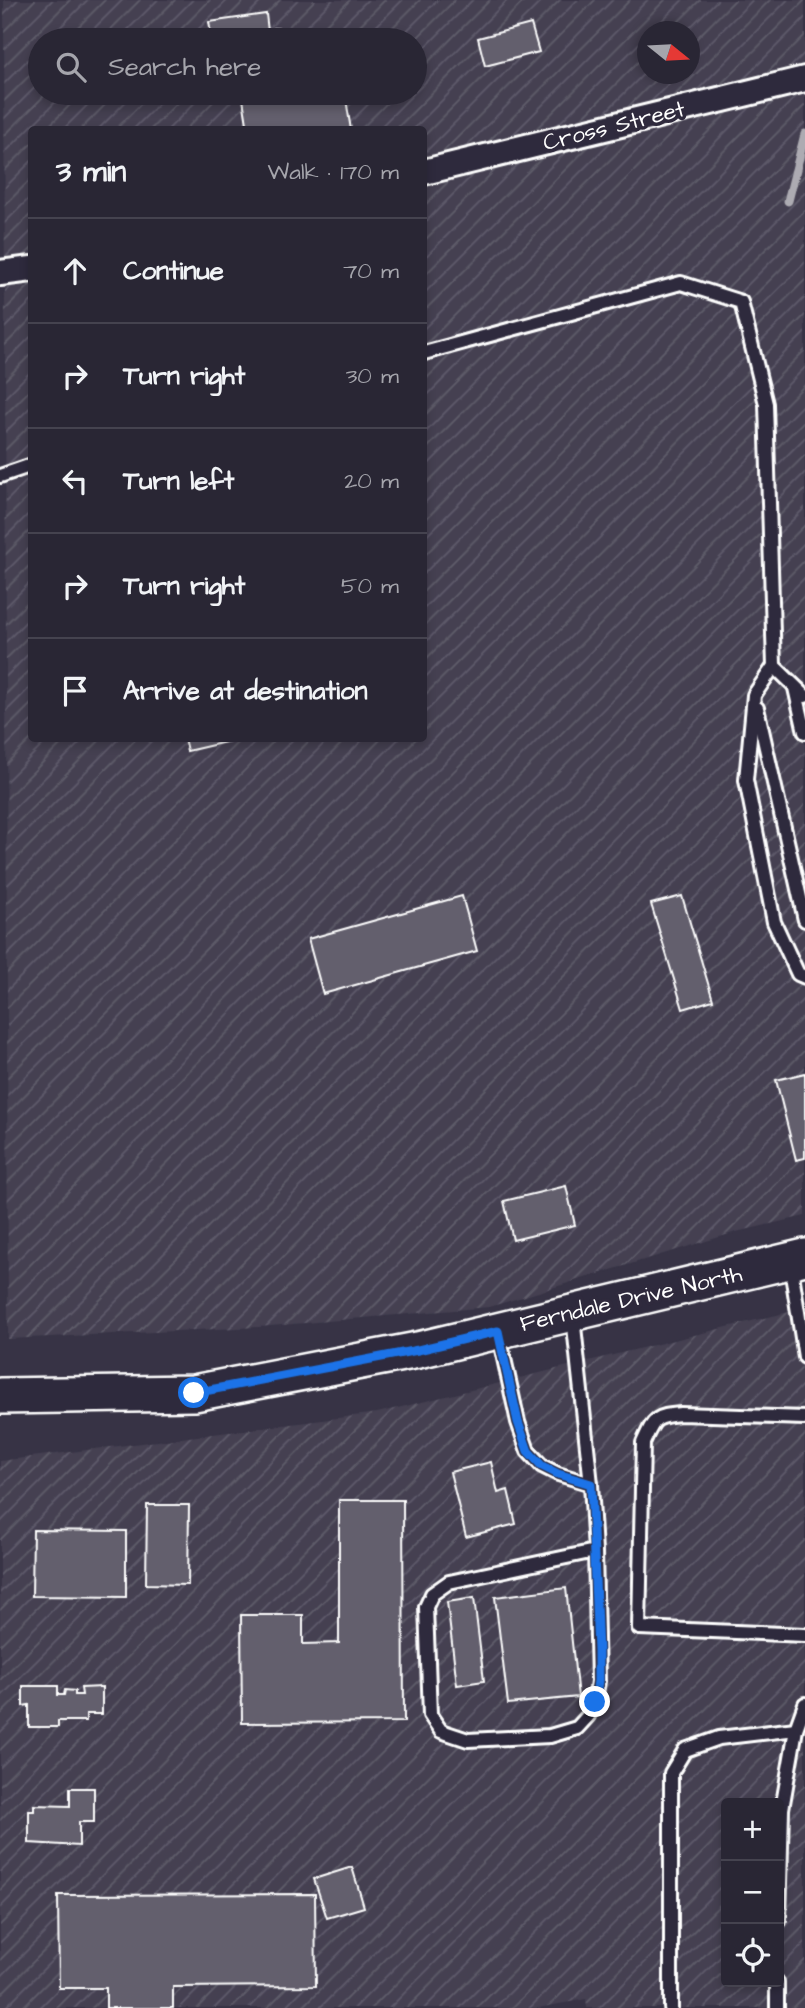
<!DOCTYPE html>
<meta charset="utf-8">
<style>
:root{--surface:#292634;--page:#312e3c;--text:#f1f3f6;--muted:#a5a5ac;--line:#45434f}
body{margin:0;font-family:"Architects Daughter",sans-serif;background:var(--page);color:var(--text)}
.controls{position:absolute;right:21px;bottom:21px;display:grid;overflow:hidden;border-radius:7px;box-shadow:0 4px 10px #0003}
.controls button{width:63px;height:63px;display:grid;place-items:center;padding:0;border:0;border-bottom:2px solid var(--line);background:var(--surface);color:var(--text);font:35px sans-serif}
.compass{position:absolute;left:637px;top:21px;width:63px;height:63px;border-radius:50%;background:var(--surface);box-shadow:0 4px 10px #0003;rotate:108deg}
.stop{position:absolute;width:21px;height:21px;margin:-16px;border:5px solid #1a73e8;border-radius:50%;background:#fff}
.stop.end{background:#1a73e8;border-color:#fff;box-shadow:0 2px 7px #0008}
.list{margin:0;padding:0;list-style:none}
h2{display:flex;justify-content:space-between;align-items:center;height:91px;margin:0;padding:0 28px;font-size:30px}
h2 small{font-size:23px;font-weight:400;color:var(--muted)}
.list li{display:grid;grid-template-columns:46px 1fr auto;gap:21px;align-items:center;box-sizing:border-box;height:105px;padding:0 28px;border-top:2px solid var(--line)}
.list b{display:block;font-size:26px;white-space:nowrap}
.list em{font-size:23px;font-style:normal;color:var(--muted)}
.icon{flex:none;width:38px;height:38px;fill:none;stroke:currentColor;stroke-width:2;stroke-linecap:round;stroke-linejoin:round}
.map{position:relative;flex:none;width:805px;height:2008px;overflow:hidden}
.search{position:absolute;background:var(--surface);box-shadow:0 4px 10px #0003;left:28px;top:28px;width:399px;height:77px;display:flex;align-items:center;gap:18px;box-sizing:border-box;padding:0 24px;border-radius:38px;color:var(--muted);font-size:26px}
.panel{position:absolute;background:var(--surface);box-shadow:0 4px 10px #0003;left:28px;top:126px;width:399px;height:616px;border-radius:7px}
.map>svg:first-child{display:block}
.industrial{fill:url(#industrial-furrows);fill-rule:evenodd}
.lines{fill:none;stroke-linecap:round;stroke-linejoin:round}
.stream{stroke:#adabb2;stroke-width:9}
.building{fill:#635f6d;stroke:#fff;stroke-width:2}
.service-casing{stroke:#fff;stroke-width:18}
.minor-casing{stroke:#fff;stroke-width:30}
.secondary-casing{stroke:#fff;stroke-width:40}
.service{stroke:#2f2a3d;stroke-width:12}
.minor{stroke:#2f2a3d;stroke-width:24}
.secondary{stroke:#2f2a3d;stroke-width:35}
.route{stroke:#1a73e8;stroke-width:9}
.labels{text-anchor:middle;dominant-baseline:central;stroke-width:7;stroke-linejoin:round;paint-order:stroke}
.street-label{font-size:23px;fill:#fff;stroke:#2f2a3d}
</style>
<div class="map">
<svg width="805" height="2008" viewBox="0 0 805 2008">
<defs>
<pattern id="industrial-furrows" width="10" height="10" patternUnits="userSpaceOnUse" patternTransform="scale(1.75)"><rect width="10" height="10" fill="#444051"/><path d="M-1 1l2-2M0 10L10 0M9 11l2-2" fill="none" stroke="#605d6b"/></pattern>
</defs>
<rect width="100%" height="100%" fill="#373345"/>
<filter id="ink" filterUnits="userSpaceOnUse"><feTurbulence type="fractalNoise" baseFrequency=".0143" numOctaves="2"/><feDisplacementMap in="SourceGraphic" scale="14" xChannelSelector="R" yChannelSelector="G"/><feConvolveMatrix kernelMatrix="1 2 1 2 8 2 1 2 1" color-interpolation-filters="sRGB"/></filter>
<g filter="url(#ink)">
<g class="industrial">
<path d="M4 0H805V1216L736 1232 489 1307 259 1327 8 1339ZM648 32H690V74H648ZM40 40H415V93H40ZM32 130H424V738H32Z"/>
<path d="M805 1308V2008H587L586 1999 538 2008H0V1461L377 1413ZM726 1803H779V1982H726Z"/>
</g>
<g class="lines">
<polyline class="stream" points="788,201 805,134"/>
</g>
<g class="building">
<polygon points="266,14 269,40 212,40 209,22"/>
<polygon points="531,24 539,52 485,66 478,38"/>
<polygon points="274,28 288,29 287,40 273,40"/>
<polygon points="68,93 106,93 106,98 68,96"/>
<polygon points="278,93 345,93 351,130 248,130 243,99"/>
<polygon points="184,738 243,738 187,751"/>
<polygon points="462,896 477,951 323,994 308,939"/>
<polygon points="682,896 713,1000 683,1009 651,904"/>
<polygon points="805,1073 805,1158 796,1160 776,1080"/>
<polygon points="566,1186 575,1225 513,1240 504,1201"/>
<polygon points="491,1462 498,1493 508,1490 516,1524 466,1537 450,1472"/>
<polygon points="339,1500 403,1500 404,1722 242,1723 241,1615 303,1615 303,1644 339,1643"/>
<polygon points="147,1505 189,1505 188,1585 146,1584"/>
<polygon points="33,1530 126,1531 126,1597 32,1596"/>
<polygon points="566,1588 578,1697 508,1704 495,1597"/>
<polygon points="474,1598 484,1681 457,1685 447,1602"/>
<polygon points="23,1686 58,1686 58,1695 64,1695 65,1690 75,1691 75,1695 82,1695 81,1688 102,1687 102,1714 86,1714 86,1721 58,1721 58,1727 29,1727 29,1705 23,1706"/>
<polygon points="70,1788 94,1788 94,1822 79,1822 79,1846 29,1843 29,1811 34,1811 34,1805 70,1806"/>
<polygon points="352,1867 364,1907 327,1918 314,1879"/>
<polygon points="315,1894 316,1986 173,1987 173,2008 106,2008 106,1988 59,1988 58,1895"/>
</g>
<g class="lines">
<defs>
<g id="service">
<polyline points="424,353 681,283 741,302 766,404 774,666"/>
<polyline points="0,476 32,465"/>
<polyline points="795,688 805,732"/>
<polyline points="805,696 774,666 754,695 746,780 774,922 798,974 805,977"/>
<polyline points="757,708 805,920"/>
<polyline points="790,1261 805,1357"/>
<polyline points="573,1317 591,1484 595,1551 598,1681 595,1702 588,1716 577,1728 550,1736 468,1740 441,1731 430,1715 426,1607 432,1594 449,1582 595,1551"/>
<polyline points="498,1331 518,1422 528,1451 542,1466 558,1474 591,1484"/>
<path d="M805 1418 681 1414C654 1416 654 1419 643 1443L639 1628 805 1635"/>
<polyline points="779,1921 782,1809 796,1729 805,1704"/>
<polyline points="671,2008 671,1773 685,1750 719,1738 796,1729"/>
<polyline points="777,2008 777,1982"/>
</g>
<g id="minor">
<polyline points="424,172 805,79"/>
<polyline points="0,273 32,269"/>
</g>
<polyline id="secondary" points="0,1396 194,1393 418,1350 805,1257"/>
</defs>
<use href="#service" class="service-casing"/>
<use href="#minor" class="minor-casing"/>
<use href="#secondary" class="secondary-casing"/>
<use href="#service" class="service"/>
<use href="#minor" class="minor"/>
<use href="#secondary" class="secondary"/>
</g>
</g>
<g class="lines" filter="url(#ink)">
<polyline class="route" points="194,1393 418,1350 498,1331 518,1422 528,1451 542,1466 558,1474 591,1484 598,1651 598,1681 595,1702"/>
</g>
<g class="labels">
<g class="street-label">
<text transform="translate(614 126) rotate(-14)">Cross Street</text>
<text transform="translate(631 1299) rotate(-13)">Ferndale Drive North</text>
</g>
</g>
</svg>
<div class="controls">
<button>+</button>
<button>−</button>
<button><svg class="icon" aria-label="locate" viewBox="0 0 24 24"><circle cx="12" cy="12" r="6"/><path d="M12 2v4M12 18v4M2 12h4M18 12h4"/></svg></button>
</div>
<svg class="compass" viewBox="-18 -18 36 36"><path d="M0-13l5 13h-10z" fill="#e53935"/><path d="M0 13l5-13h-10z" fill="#a5a5ac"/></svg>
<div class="stop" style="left:194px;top:1393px"></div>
<div class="stop end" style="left:595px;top:1702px"></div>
<div class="search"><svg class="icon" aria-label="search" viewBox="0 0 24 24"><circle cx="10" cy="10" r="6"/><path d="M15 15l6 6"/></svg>Search here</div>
<section class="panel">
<h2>3 min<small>Walk · 170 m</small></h2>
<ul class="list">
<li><svg class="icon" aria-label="ahead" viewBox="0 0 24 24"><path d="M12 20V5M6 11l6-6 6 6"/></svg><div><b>Continue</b></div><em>70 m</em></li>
<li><svg class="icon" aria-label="right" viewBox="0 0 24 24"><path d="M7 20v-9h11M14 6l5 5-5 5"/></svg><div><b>Turn right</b></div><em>30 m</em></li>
<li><svg class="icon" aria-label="left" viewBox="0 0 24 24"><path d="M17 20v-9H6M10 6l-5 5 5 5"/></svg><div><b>Turn left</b></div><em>20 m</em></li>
<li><svg class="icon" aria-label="right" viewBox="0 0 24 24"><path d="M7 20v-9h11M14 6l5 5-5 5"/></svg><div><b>Turn right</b></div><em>50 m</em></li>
<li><svg class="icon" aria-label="arrive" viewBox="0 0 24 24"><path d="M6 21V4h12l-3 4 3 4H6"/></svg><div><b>Arrive at destination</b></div></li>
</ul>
</section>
</div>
